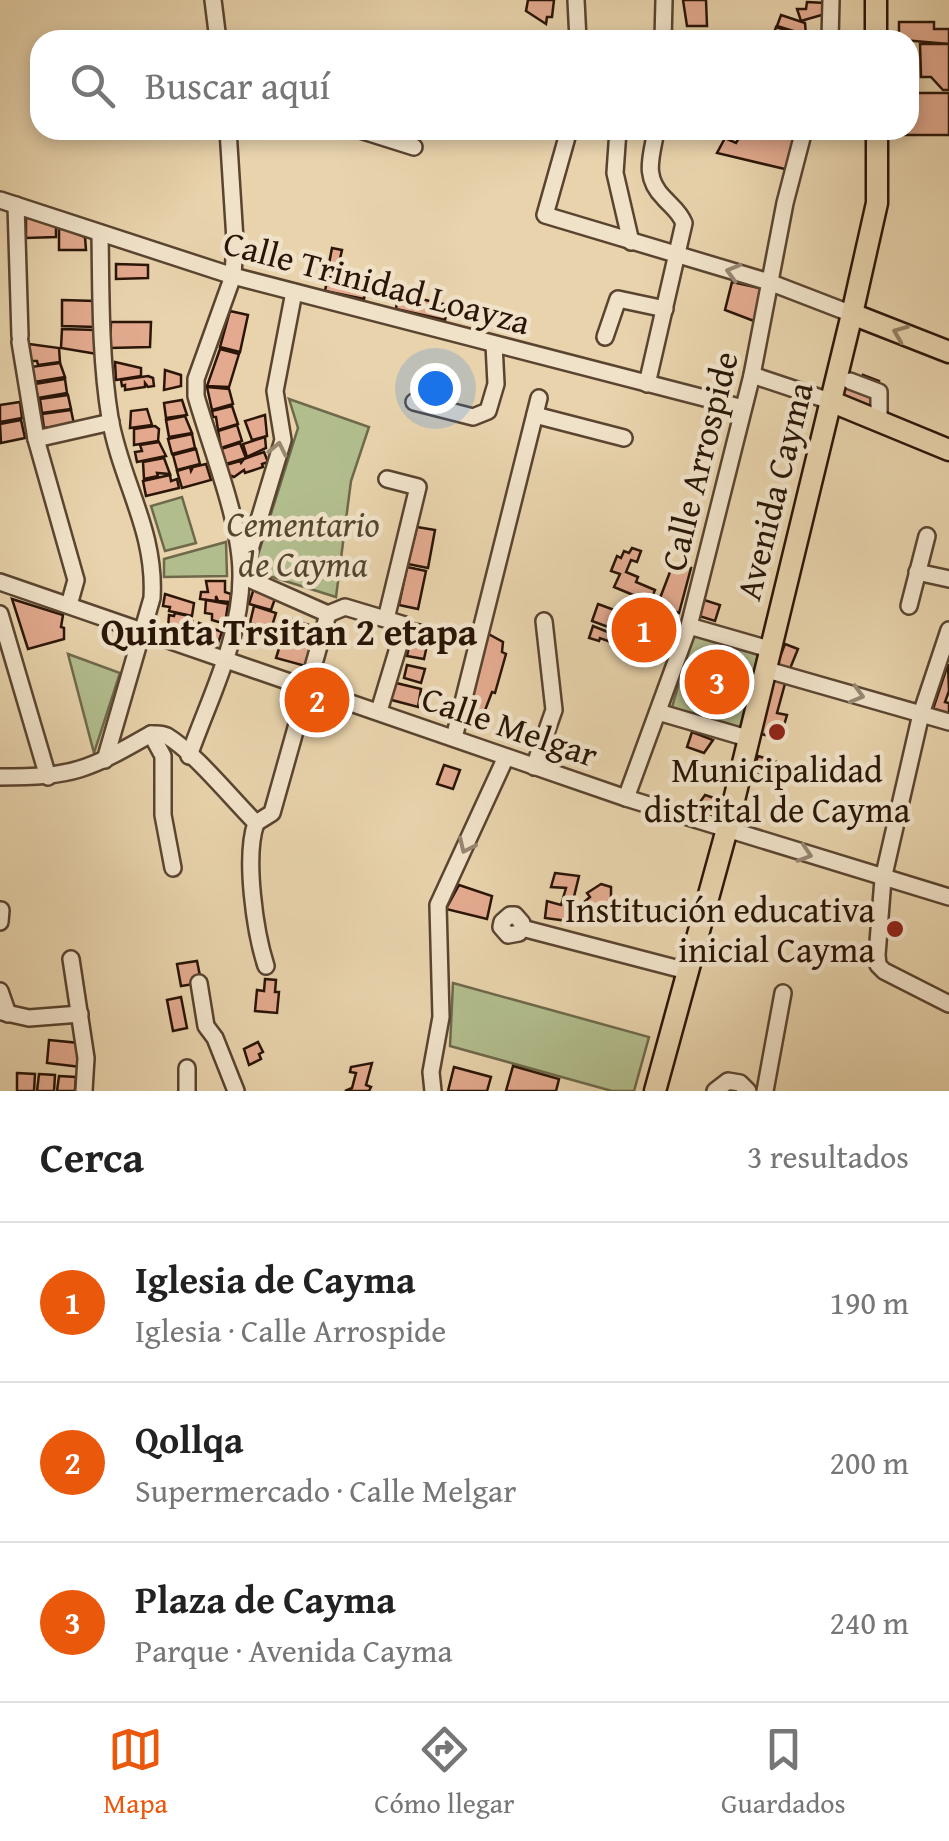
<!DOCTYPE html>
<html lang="es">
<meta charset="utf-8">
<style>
:root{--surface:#fff;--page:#f2f2f2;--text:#222;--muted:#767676;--line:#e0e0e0;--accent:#ea580c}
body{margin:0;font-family:"Gentium Book Plus",serif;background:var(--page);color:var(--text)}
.you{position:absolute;left:435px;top:388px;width:35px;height:35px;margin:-25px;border:8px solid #fff;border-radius:50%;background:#1a73e8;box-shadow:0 0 0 15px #1a73e833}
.badge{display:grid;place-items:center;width:65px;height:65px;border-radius:50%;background:var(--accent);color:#fff;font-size:32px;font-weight:700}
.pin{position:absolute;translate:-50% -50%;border:5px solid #fff;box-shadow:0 2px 10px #0006}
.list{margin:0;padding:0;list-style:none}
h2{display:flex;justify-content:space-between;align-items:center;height:130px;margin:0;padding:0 40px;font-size:42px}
h2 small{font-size:32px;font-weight:400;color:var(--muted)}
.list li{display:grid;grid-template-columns:65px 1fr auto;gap:30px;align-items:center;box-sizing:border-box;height:160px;padding:0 40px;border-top:2px solid var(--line)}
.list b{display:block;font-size:38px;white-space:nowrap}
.list p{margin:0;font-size:32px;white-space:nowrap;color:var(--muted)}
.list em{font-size:32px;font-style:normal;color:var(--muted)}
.icon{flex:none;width:55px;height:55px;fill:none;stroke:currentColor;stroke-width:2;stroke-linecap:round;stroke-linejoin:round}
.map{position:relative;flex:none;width:949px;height:1091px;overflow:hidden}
.search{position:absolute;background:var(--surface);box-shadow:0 5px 15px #0003;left:30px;right:30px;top:30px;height:110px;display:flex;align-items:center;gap:25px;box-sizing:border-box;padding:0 35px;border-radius:30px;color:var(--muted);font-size:38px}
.sheet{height:610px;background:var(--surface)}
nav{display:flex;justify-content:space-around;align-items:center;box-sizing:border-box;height:140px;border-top:2px solid var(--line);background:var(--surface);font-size:28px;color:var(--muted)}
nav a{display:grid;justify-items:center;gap:5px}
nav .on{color:var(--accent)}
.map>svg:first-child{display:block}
.green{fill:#b2bd8d;stroke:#6e694a;stroke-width:2.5}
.building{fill:#e3aa8f;stroke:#2a1507;stroke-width:2.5}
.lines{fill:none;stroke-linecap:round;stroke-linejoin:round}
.minor-casing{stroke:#5a4430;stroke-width:20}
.major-casing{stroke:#2a1507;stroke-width:25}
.minor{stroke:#f0e2c9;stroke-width:15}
.major{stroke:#e8d3ac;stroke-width:20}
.oneway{stroke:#978672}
.oneway2{stroke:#927e62}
.poi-dot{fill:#8f2418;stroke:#f0e2c9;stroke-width:4}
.labels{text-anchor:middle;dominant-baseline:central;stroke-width:9;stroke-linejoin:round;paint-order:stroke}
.street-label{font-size:35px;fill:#2a1507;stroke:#f0e2c9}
.park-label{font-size:35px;font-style:italic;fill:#53472f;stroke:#f0e2c9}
.poi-label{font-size:35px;fill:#2a1507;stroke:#f0e2c9}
.neighbourhood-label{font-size:38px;font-weight:bold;fill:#2a1507;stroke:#f0e2c9}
</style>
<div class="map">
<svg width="949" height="1091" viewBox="0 0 949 1091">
<rect width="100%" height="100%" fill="#e8d3ac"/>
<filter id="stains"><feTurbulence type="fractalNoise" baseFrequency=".002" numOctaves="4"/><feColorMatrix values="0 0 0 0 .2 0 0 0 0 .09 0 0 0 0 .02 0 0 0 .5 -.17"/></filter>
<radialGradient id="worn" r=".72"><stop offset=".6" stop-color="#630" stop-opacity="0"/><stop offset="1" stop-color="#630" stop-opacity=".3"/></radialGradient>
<g class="green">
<polygon points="289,399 369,427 351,481 336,597 253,571 298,428"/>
<polygon points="182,497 196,543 165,551 151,506"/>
<polygon points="226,542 227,576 164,577 164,559"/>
<polygon points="693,634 763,654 741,730 671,711"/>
<polygon points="68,654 120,673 94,753"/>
<polygon points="453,983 649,1037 634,1091 612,1091 450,1046"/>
</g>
<g class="building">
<polygon points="528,0 554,0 552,17 547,17 546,24 526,11"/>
<polygon points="683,0 706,0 707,26 687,26"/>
<polygon points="807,2 825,3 825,14 801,21 797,9 806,9"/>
<polygon points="781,15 805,23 806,35 777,26"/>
<polygon points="899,22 934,22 934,29 949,29 949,44 903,40 899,38"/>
<polygon points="776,27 808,37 828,40 772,40"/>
<polygon points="920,44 949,44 949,90 943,90 931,77 921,77"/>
<rect x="909" y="60" width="8" height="30"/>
<polygon points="909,93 949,93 949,135 905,135 905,130 909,130"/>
<polygon points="744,130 801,130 789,170 717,153 725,138 736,143"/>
<polygon points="26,217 56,226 56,237 26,238"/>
<polygon points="59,227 85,237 86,250 59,250"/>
<polygon points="332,248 342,250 336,276 327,274"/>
<polygon points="116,264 148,265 148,278 116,279"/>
<polygon points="328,276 367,284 364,299 325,291"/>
<polygon points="732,282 764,289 754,321 725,310"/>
<polygon points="398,294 448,305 445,320 396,309"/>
<polygon points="62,300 95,301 96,327 62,326"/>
<polygon points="230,311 248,315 240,352 220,347"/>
<polygon points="111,322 151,322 150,347 110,348"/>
<polygon points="62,329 96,330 97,354 61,348"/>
<polygon points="29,344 59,348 60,362 38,365 37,361 31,361"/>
<polygon points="220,349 239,354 229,387 207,386"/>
<polygon points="115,362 141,368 141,376 116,380"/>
<polygon points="60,363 65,377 34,382 31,367"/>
<polygon points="165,370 181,375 181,386 164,390"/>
<polygon points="863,375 879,381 870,407 841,398 846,383 859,387"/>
<polygon points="148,376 153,378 154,386 148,387 145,383 145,387 125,390 125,385 122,386 121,380"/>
<polygon points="65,379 67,393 38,398 35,384"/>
<polygon points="207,387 229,389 233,404 212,410"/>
<polygon points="68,395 71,409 42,413 40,399"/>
<polygon points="182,400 187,415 166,418 164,403"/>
<polygon points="20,402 22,418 0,422 0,405"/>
<polygon points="232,406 238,424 218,430 216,417 213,417 212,411"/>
<polygon points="147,409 152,425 130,428 131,411"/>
<polygon points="71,410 74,424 44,428 42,414"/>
<polygon points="265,415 267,436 252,440 245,421"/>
<polygon points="185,416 192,433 169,437 166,420"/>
<polygon points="21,420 25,438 1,443 0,424"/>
<polygon points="237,425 242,441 221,448 218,431"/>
<polygon points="155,426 159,429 158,441 134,445 134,429"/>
<polygon points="192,434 195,448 172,454 168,439"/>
<polygon points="265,437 266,448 247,457 243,444"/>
<polygon points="159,442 166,456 137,462 135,452 142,451 140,445"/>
<polygon points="240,443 246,458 226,464 221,449"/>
<polygon points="196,449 200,464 177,470 173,455"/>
<polygon points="264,452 268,462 262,464 263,467 245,473 244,470 234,477 229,475 226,465 240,461 241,463 244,459"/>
<polygon points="164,458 170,474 157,473 158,476 144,479 143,462"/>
<polygon points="206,464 211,480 182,488 177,471 190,467 191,471 193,467"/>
<polygon points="170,475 171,481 177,479 179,488 146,496 143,481"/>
<polygon points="417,527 435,530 428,568 408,564"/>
<polygon points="632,548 641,551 637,562 631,560 626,572 638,577 636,582 655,590 650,602 614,587 620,574 611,571 617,556 621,558 624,551 629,553"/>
<polygon points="673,564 691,568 679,613 657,606"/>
<polygon points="407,567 426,571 418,609 399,605"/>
<polygon points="206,581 225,581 225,592 231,594 230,602 218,601 216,596 216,601 200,599 201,592 208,592"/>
<polygon points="254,588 276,596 271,610 249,604"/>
<polygon points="165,594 194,603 192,616 169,611 170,607 163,606"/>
<polygon points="12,599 63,615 61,627 64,628 64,639 28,649"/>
<polygon points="701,599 720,605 715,621 696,615"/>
<polygon points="206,600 228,604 225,624 212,620 212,614 205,613"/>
<polygon points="598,604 658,626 651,643 592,621"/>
<polygon points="254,606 276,613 271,629 250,623"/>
<polygon points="175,613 189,616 188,620 192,621 188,633 168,628 169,615 174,616"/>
<polygon points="290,619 319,628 316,641 287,632"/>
<polygon points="199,623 222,632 218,643 190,634 193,624 198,626"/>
<polygon points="414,623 431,627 424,659 407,656"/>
<polygon points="593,626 635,643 640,650 637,657 645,660 642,666 623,659 627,648 600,638 599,641 589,638"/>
<polygon points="483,631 503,642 502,652 506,654 495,693 492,692 479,726 462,722"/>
<polygon points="284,633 315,643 309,667 276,658"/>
<polygon points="785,644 798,649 789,671 776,667"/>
<polygon points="948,664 949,691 945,702 949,703 949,717 932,712"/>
<polygon points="407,665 425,669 421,683 404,678"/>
<polygon points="774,677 786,680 777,713 787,715 780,739 758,733"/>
<polygon points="392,682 421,689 418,707 388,699"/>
<polygon points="692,732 713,740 704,753 687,747"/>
<polygon points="758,756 777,762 772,777 753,771"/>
<polygon points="444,765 460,770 453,789 437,784"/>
<polygon points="705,795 717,799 710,818 693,812"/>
<polygon points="555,873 579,876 568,921 545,918 547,901 561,905 566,888 551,887"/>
<polygon points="601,884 611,887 611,905 599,914 590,914 583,903 590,897 587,893"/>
<polygon points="459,885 492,896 487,919 446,909"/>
<polygon points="197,961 200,976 193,977 194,984 181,986 177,964"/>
<polygon points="265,979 276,980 275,992 279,992 277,1013 255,1011 257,990 264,991"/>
<polygon points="181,997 187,1028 173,1031 167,1000"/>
<polygon points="49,1040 79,1043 81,1067 47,1063"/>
<polygon points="258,1042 263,1052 259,1054 261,1059 249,1065 244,1049"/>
<polygon points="372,1063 366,1085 371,1087 369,1091 345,1091 352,1088 356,1073 350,1072 351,1067"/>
<polygon points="513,1066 559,1079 556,1091 506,1091"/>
<polygon points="454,1067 491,1077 487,1091 448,1091"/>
<polygon points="17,1073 35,1074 34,1091 17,1091"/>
<polygon points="39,1074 55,1075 54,1091 37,1091"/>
<polygon points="59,1076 76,1077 75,1089 81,1091 57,1091"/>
</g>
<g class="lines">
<defs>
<g id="minor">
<polyline points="213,0 218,40"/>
<polyline points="576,0 578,40"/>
<polyline points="663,40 664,0"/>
<polyline points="830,40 831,0"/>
<polyline points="360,130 414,147"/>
<polyline points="569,130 545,215 769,282 852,314"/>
<polyline points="618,130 615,173 631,242"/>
<polyline points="0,200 233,276 743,408"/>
<polyline points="16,205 20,336"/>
<path d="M100 233C101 294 100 357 110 418 121 482 156 530 152 598L105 760"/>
<polyline points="294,292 275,391 283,440 242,576 328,614 345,607 405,625 379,711"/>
<polyline points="605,337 618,299 665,309"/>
<polyline points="20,342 36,439 76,580 69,605"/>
<polyline points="752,375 830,401"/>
<polyline points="850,381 879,392 879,414"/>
<path d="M647 384 684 223C679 211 672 207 664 198 642 176 652 156 656 130"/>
<polyline points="414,402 473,417 488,411 496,384 494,344"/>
<polyline points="535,415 624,438"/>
<polyline points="36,439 111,422"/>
<polyline points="917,572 949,579"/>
<polyline points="0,582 626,798 949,897"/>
<polyline points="909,606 927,536"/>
<polyline points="0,614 48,777"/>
<polyline points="386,619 418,487 387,479"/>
<polyline points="689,626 769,649"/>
<polyline points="949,630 921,714 883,879 877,955 878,965 884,971 949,1004"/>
<polyline points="764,669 949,722"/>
<polyline points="658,712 747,738"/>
<polyline points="151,734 163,756 163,815 173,868"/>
<polyline points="454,738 539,398"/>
<path d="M189 756C209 699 241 638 241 577 242 524 211 449 196 396V379L233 276 235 240 228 130"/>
<polyline points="534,767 554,710 544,621"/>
<path d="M0 777C74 777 88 770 151 734 158 734 161 733 167 736 194 752 232 799 256 823"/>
<polyline points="626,798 689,626 752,375 785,203 804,130"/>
<polyline points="256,823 272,813 328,614"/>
<path d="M256 823C244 857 255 932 266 966"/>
<polyline points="0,922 1,910"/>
<polyline points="522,928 522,923 515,915 510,915 502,922 501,927 508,935 519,933 522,928 687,971"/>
<polyline points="71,959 86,1058 84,1091"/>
<polyline points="199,983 206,1026 215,1038 236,1091"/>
<polyline points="0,991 8,1014"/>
<polyline points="2,1012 29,1018 80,1014"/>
<polyline points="187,1091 187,1068"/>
<polyline points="433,1091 431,1072 441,1017 438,905 506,757"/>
<polyline points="715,1091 728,1081 740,1083 748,1091"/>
<polyline points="765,1091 783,993"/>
</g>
<g id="major">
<polyline points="876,0 876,40"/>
<polyline points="852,314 949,352"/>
<polyline points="830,401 949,450"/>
<polyline points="655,1091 727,829 852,314 877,203 877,130"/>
</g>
</defs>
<use href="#minor" class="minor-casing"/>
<use href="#major" class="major-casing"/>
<use href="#minor" class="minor"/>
<use href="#major" class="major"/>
</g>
<defs><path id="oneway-chevron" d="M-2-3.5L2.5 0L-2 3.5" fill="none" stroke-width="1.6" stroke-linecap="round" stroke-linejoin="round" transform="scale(2.5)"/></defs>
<g class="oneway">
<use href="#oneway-chevron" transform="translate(733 272) rotate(-164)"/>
<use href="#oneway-chevron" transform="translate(278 449) rotate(-78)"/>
<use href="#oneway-chevron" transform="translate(857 695) rotate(16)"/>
<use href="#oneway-chevron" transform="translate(466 846) rotate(115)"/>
<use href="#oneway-chevron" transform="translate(805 854) rotate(18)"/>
</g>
<use class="oneway2" href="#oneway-chevron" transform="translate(900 333) rotate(-158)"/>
<g class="poi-dot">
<circle cx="777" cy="732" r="10"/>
<circle cx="895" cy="929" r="10"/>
</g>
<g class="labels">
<g class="street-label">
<text transform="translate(377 282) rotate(15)">Calle Trinidad Loayza</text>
<text transform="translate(699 461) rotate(-76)">Calle Arrospide</text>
<text transform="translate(774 491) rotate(-76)">Avenida Cayma</text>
<text transform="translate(510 726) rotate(19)">Calle Melgar</text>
</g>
<g class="park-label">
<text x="303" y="523">Cementario<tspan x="303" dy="40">de Cayma</tspan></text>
</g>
<g class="poi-label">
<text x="777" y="769">Municipalidad<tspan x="777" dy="40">distrital de Cayma</tspan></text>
<text x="875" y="909" text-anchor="end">Institución educativa<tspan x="875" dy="40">inicial Cayma</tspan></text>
</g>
<g class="neighbourhood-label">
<text x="289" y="631">Quinta Trsitan 2 etapa</text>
</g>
</g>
<rect width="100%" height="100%" filter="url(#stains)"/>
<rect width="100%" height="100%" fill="url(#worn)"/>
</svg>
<div class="you"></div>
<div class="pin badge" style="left:644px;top:630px">1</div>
<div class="pin badge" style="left:317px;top:700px">2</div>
<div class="pin badge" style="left:717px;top:682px">3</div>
<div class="search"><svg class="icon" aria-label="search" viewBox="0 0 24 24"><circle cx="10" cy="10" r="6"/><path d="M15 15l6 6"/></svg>Buscar aquí</div>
</div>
<section class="sheet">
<h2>Cerca<small>3 resultados</small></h2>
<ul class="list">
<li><span class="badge">1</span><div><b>Iglesia de Cayma</b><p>Iglesia · Calle Arrospide</p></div><em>190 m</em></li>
<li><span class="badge">2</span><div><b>Qollqa</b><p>Supermercado · Calle Melgar</p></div><em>200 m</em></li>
<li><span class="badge">3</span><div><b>Plaza de Cayma</b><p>Parque · Avenida Cayma</p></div><em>240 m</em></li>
</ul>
</section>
<nav>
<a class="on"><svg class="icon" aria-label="map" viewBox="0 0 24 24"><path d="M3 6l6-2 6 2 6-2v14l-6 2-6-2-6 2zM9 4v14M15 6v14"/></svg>Mapa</a>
<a><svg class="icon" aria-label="directions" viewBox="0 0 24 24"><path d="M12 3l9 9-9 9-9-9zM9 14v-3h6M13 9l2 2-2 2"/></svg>Cómo llegar</a>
<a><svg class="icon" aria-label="saved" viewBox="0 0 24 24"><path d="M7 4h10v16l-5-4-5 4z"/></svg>Guardados</a>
</nav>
